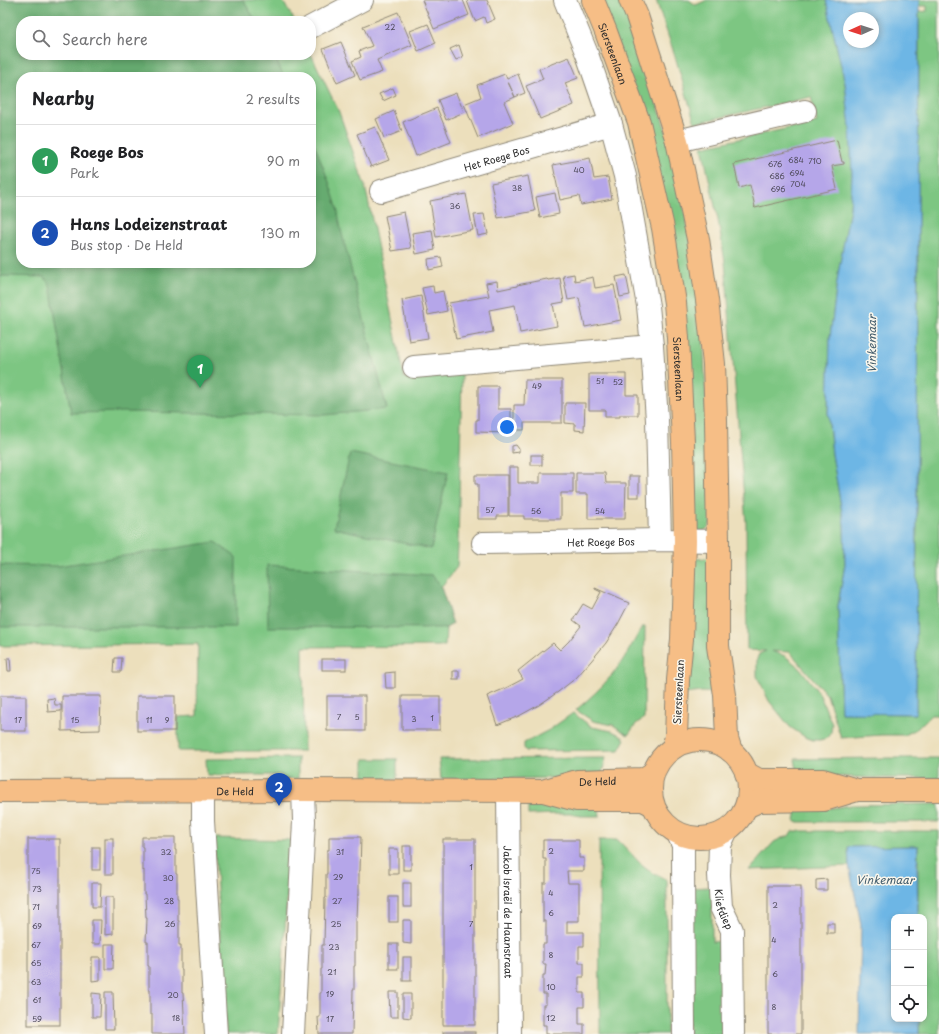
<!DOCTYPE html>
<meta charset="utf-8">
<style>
:root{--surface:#fff;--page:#f6f6f6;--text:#202124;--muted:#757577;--line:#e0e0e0;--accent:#d1495b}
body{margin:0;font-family:"Playpen Sans",sans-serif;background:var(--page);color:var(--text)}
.controls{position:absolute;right:12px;bottom:12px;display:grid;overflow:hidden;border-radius:8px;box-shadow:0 2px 6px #0003}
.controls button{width:36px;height:36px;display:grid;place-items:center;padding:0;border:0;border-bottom:1px solid var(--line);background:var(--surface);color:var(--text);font:20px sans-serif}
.compass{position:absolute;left:843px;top:12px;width:36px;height:36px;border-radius:50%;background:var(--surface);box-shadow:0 2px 6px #0003;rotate:267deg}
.you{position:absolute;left:507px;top:427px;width:14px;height:14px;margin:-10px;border:3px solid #fff;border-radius:50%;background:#1a73e8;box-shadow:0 0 0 6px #1a73e833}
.badge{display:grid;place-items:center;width:26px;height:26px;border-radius:50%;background:var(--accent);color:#fff;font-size:13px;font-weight:700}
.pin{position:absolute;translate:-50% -33px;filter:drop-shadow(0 1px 2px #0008)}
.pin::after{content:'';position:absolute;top:21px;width:14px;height:12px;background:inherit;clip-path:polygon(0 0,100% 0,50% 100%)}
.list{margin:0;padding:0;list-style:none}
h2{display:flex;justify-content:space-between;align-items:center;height:52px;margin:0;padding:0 16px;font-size:17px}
h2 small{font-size:13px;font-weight:400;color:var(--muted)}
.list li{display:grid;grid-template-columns:26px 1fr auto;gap:12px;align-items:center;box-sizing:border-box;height:72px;padding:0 16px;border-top:1px solid var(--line)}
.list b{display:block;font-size:15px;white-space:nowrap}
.list p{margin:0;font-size:13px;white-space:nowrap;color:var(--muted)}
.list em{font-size:13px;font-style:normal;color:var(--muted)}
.icon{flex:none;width:22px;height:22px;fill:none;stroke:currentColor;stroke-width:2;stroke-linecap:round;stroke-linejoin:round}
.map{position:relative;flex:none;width:939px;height:1034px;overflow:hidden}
.search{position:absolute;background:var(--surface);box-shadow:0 2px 6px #0003;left:16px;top:16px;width:300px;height:44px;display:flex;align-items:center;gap:10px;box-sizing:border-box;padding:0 14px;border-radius:16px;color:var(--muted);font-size:15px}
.panel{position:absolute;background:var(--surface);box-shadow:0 2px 6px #0003;left:16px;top:72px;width:300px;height:196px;border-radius:16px}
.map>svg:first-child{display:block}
.green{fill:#7dc682;stroke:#547856;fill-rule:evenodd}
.forest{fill:#66ab70;stroke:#486b4e}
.water{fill:#6db6e5;stroke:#4c7088;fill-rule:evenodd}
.building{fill:#b5a6e9}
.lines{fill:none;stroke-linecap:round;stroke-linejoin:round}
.minor-casing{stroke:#8c8574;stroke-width:24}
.major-casing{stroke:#8c8574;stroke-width:24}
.minor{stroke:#fff;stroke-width:22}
.major{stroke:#f6be86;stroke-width:22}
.labels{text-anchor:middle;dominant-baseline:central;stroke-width:3;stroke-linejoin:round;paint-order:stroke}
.number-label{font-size:8px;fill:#4e4a5a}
.street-label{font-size:10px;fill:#2b2b2b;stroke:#fbf7ec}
.water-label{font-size:11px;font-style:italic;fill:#425c6c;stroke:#fbf7ec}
</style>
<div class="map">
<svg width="939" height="1034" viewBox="0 0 939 1034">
<rect width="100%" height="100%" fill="#fbf7ec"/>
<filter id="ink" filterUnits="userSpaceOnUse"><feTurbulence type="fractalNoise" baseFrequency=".025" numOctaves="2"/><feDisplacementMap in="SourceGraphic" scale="8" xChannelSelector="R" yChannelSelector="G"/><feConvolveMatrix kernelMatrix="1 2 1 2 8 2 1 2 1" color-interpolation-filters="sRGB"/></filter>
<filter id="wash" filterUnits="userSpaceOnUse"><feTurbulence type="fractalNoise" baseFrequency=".012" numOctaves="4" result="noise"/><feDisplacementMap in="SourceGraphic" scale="16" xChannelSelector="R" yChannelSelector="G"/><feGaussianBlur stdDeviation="0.9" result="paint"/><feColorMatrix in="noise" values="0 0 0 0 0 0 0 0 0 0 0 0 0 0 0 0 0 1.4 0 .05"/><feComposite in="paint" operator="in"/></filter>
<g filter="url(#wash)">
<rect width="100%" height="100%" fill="#ecdfbc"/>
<g class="green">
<path d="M0 0H282L295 21H21V55H311V54L339 112 365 186 371 214 404 378 462 373 458 545 457 567 441 587 436 581 439 628H446L445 646 303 647 304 751H178V717L197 716 198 644 0 646ZM21 77H311V263H21Z"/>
<path d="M603 0H624L675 159 702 304 711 523C705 533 703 531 693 530L691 396Z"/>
<polygon points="656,0 689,0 696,5 707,0 826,0 845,83 850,127 852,175 850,209 838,274 830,337 828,413 832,454 844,524 845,564 838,606 841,713 916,714 919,12 927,11 927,6 919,6 919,0 939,0 939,715 931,715 918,728 905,735 881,735 841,738 827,695 790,652 771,651 785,656 800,668 819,693 832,724 831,732 827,738 820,740 813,740 805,737 790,727 769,701 757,676 757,659 759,654 766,651 747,650 746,523 725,262 718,220 702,147 817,122 811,97 695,123 674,53"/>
<polygon points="707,558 712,565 718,693 701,692 684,694 694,559"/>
<path d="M642 627H645L644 718 636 724 628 735 613 725 593 721 576 710C589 699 601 688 612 675 624 660 633 643 642 627Z"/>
<polygon points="573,713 592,727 612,731 618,734 625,739 619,750 526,751 524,748 524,743 549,730"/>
<polygon points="298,758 298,779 282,779 282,775 207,775 206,759"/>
<polygon points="606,758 602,773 550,778 441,779 439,759"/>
<polygon points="882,758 939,758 939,778 881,778 798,775 795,759"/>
<rect x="364" y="759" width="33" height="20"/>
<polygon points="555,803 599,806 600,816 581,816 570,814 559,814 528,815 528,804"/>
<polygon points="939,804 939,822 795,822 797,808 832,808 852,805"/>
<polygon points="792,831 939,831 939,1034 919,1034 919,1019 924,1019 924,917 918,917 918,846 848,847 849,866 749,870 774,842 782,838 789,836"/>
<polygon points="214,838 291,840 278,1034 226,1034"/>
<polygon points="599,840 618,840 640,863 653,873 667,880 667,1034 600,1034"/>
<polygon points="712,887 712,942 725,941 726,1034 689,1034 688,888"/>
</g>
<g class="forest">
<polygon points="0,0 243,0 256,21 21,21 21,55 274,55 284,77 21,77 21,263 311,263 311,136 329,182 337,207 341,230 387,409 324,415 124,412 71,413 50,285 44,277 0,276"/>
<polygon points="350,453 448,472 431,549 334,528"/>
<polygon points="215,542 236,557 236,627 0,627 0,565 58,566"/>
<polygon points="267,565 432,575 441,587 453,624 446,628 268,627"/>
</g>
<g class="water">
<path d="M826 0H919L916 714 841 713 838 606 845 564 844 524 832 454 828 413 830 337 838 274 850 209 852 175 850 127 845 83ZM849 18H873V42H849Z"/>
<polygon points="918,846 917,866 918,917 894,917 894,1019 919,1019 919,1034 859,1034 861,924 849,866 848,847"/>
</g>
<g id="blocks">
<g class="building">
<polygon points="422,0 463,0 469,15 434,29"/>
<polygon points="470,0 487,0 495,19 486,23 484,17 475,21 467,1"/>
<polygon points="398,12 412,45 377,60 382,72 360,80 352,61 361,57 359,51 372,46 363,26"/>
<polygon points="428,24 436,43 418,51 410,31"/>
<polygon points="341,42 355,75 337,83 323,49"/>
<polygon points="459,45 463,57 456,60 450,49"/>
<polygon points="569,57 578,78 565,83 574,105 540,119 526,86 543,79 539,69"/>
<polygon points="505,74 507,79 518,74 525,93 515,97 508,82 515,97 504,102 513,123 478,138 464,104 481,97 477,85"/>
<polygon points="393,88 396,95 383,101 379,94"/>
<polygon points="456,93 464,112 446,120 438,100"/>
<polygon points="437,108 451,142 416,156 403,122"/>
<polygon points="394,111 402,131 384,138 376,119"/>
<polygon points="375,127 389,160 371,167 357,134"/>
<polygon points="837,140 842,162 844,162 844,164 832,166 837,189 755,208 754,207 755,207 750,185 739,188 738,187 739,187 734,164"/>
<polygon points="590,158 594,179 608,177 612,199 581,205 579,196 560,200 553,165"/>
<polygon points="528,176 535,211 498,218 491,183"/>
<polygon points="555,193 559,214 540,218 536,197"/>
<polygon points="466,194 473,230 436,237 430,201"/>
<polygon points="404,212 411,248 392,251 385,216"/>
<polygon points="484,214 488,234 478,236 474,215"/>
<polygon points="432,230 435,250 416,254 412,233"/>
<polygon points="441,257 443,267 429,270 428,259"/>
<polygon points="574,274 575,281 593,277 595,288 614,285 621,320 585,327 579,298 568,300 563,276"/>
<polygon points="626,275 630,295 620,297 616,277"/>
<polygon points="560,278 564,302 553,304 557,326 520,333 515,305 489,310 493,332 456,339 449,303 489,296 486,283 497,281 498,290 517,286 517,285 547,279 548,280"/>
<polygon points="433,286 434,293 443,291 447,311 428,315 422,288"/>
<polygon points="421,296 428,338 409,341 402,300"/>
<polygon points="589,374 626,374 626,395 638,395 638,415 620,415 620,417 605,417 605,410 589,410"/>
<polygon points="525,380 562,380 562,423 524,423 524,430 514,430 514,405 524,405"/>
<polygon points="478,386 498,386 498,409 511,409 511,433 476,432 476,420 478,420"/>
<polygon points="565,403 585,403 584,431 575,430 575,424 565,423"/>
<polygon points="516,445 519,449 519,452 512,453 512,446"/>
<rect x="531" y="455" width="11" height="10"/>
<polygon points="509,467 518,467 518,483 540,483 540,473 573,473 573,493 561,493 561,519 524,519 524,516 509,516"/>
<polygon points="576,473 605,473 606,483 626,483 625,519 588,519 588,494 576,494"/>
<polygon points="475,475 508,475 508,516 497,516 497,519 478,519 478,484 475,484"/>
<rect x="629" y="476" width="10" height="21"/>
<polygon points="595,588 629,603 618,624 606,643 591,661 576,678 558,692 539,705 519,716 497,725 487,696 506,688 523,679 518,671 553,643 560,650 569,641 581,626 573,620 583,604 592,609 601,592 595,589"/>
<polygon points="7,658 10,658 11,671 8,671"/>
<polygon points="115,658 122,658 121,672 114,672"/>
<rect x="322" y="659" width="24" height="11"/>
<rect x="453" y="671" width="6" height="8"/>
<polygon points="395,672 395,688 386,688 385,673"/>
<rect x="0" y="696" width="26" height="35"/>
<polygon points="62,696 101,696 100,730 62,731"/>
<rect x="137" y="696" width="38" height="35"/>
<rect x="327" y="696" width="38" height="35"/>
<rect x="402" y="696" width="38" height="34"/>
<polygon points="54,698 55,705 61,705 61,711 48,712 47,699"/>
<polygon points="142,837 175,837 175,850 176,850 176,874 177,874 177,898 178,898 178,921 179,921 179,945 181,945 181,969 182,969 182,993 183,993 185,1034 152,1034 152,1014 150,1014 150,990 149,990 149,966 148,966 148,942 146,942 147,918 146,918 145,894 144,894 144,870 143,871 143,847 142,847"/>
<polygon points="329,837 361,837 360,871 359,871 359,895 358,895 357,918 356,918 356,942 355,942 355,966 354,966 354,990 353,990 352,1034 319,1034 318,1017 320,1017 320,993 321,993 321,969 322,969 322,945 324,945 325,898 326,898 326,874 327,874 327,850 329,850"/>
<rect x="105" y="838" width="8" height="36"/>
<rect x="28" y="839" width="32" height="186"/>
<rect x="443" y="839" width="32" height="186"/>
<polygon points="543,840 579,840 579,858 584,858 584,871 567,871 568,883 579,883 579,921 567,921 567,932 584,932 584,946 579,946 579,963 584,963 584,977 579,977 579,993 584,993 584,1007 579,1007 579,1024 584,1024 584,1034 546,1034 546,1025 543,1025 543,1005 546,1005 546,994 543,994 543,975 545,975 546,964 543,964 543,944 546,944 546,921 543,921 543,883 546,883 546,859 543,859"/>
<rect x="403" y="846" width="8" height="24"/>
<rect x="92" y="847" width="8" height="23"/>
<rect x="389" y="849" width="9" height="25"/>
<polygon points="827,879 827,890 816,890 816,880"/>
<polygon points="92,883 101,883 100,907 92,907"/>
<rect x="403" y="883" width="8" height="24"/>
<rect x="768" y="886" width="33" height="148"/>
<polygon points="105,897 113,897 113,934 105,935"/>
<rect x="389" y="897" width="9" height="25"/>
<polygon points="92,920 101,920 100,944 92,944"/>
<polygon points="403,920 411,920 411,944 403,943"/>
<rect x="827" y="923" width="7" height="10"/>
<polygon points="105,944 114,944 113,969 105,969"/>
<rect x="389" y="944" width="9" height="25"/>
<polygon points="92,957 100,957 100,980 92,981"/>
<rect x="403" y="957" width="8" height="24"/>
<polygon points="105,992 113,992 114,1029 105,1029"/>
<polygon points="389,992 398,992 398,1017 390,1017"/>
<polygon points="92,993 101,994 100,1017 92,1017"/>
<polygon points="403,994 411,994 411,1018 403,1017"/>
<rect x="443" y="1032" width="32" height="2"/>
</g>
</g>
</g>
<g filter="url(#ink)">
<use href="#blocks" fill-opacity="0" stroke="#8c8574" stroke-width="1"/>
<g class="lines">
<defs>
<g id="minor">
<polyline points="565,0 587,54 611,124 625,176 648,306 652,346 657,420 660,540"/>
<polyline points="311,27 362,0"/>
<polyline points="677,141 805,111"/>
<path id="s1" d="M381 191 611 124"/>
<polyline points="414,367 652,346"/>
<path id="s2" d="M483 543 660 540 718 541"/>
<polyline points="203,791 203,821 216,1034"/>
<path id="s3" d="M508 791 510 1034"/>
<path id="s4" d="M726 832 720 845 719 875 721 907 732 930 733 1034"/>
<polyline points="678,834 683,845 683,861 684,1034"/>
<polyline points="293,1034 304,821 303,790"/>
</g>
<g id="major">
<path id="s5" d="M593 0 606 32 639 122 663 228 675 303 678 338 683 442 685 541 682 639 678 680 676 737 673 748"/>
<polyline points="630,0 637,16 677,141 698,239 707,300 714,364 716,421 718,541 718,646 725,695 727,738 731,751"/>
<circle cx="700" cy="789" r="49"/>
<polyline points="746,773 759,780 823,780 857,790"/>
<path id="s6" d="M0 791 300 790 542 791 577 781 643 779 653 773"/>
<polyline points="543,791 576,800 643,800 653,805"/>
<polyline points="746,807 759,801 824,800 857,790 939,790"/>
</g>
</defs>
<use href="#minor" class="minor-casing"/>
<use href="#major" class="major-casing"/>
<use href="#minor" class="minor"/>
<use href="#major" class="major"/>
</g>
</g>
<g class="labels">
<g class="number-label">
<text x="390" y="27">22</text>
<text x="796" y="160">684</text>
<text x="815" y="161">710</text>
<text x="775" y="164">676</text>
<text x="579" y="170">40</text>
<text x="797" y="173">694</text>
<text x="777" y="176">686</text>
<text x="798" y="184">704</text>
<text x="517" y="188">38</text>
<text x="778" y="189">696</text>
<text x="455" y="206">36</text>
<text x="600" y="381">51</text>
<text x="618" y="382">52</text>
<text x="537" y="386">49</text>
<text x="490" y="510">57</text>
<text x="536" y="511">56</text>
<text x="600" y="511">54</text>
<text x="339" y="717">7</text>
<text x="357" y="717">5</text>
<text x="432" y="718">1</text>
<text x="414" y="719">3</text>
<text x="18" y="720">17</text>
<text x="75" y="720">15</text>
<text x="149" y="720">11</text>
<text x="167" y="720">9</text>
<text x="551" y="851">2</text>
<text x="166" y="852">32</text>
<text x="340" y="852">31</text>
<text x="471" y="867">1</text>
<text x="36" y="871">75</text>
<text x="338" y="877">29</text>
<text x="168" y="878">30</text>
<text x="37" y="889">73</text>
<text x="551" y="893">4</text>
<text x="169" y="901">28</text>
<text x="337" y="901">27</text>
<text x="775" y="905">2</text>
<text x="36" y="907">71</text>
<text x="551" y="913">6</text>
<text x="170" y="924">26</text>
<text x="336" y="924">25</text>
<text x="471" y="924">7</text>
<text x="37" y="926">69</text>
<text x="774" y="940">4</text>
<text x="36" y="945">67</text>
<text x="334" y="947">23</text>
<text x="551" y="955">8</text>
<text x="36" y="963">65</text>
<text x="332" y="972">21</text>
<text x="775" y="974">6</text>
<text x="36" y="982">63</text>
<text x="551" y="987">10</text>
<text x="330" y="994">19</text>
<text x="173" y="995">20</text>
<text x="37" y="1000">61</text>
<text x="774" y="1007">8</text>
<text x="176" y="1018">18</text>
<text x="551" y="1018">12</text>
<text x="37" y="1019">59</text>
<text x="330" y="1019">17</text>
</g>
<g class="street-label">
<text stroke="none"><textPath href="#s5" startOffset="57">Siersteenlaan</textPath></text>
<text stroke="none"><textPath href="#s1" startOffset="120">Het Roege Bos</textPath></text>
<text stroke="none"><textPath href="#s5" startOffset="381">Siersteenlaan</textPath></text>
<text stroke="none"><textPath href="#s2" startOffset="118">Het Roege Bos</textPath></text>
<text transform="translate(678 692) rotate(-87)">Siersteenlaan</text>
<text stroke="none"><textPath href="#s6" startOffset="599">De Held</textPath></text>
<text stroke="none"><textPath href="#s6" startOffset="235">De Held</textPath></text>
<text stroke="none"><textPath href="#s4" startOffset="79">Kliefdiep</textPath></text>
<text stroke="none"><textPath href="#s3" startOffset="121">Jakob Israël de Haanstraat</textPath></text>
</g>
<g class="water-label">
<text transform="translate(871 344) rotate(-90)">Vinkemaar</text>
<text x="885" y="879">Vinkemaar</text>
</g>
</g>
</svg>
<div class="controls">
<button>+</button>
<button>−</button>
<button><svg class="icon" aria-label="locate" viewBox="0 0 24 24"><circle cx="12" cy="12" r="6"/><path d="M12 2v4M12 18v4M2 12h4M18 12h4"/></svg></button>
</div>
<svg class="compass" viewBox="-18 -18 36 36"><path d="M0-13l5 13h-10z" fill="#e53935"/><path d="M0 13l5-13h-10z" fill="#757577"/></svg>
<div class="you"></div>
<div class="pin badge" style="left:200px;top:388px;background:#2e9e5b">1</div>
<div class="pin badge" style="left:279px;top:806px;background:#1a4fb4">2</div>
<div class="search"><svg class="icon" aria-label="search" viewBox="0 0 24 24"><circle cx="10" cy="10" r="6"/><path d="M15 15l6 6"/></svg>Search here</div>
<section class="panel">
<h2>Nearby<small>2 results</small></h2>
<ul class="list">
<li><span class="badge" style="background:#2e9e5b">1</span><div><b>Roege Bos</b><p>Park</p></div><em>90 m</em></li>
<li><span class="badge" style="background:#1a4fb4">2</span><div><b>Hans Lodeizenstraat</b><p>Bus stop · De Held</p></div><em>130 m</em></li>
</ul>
</section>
</div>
